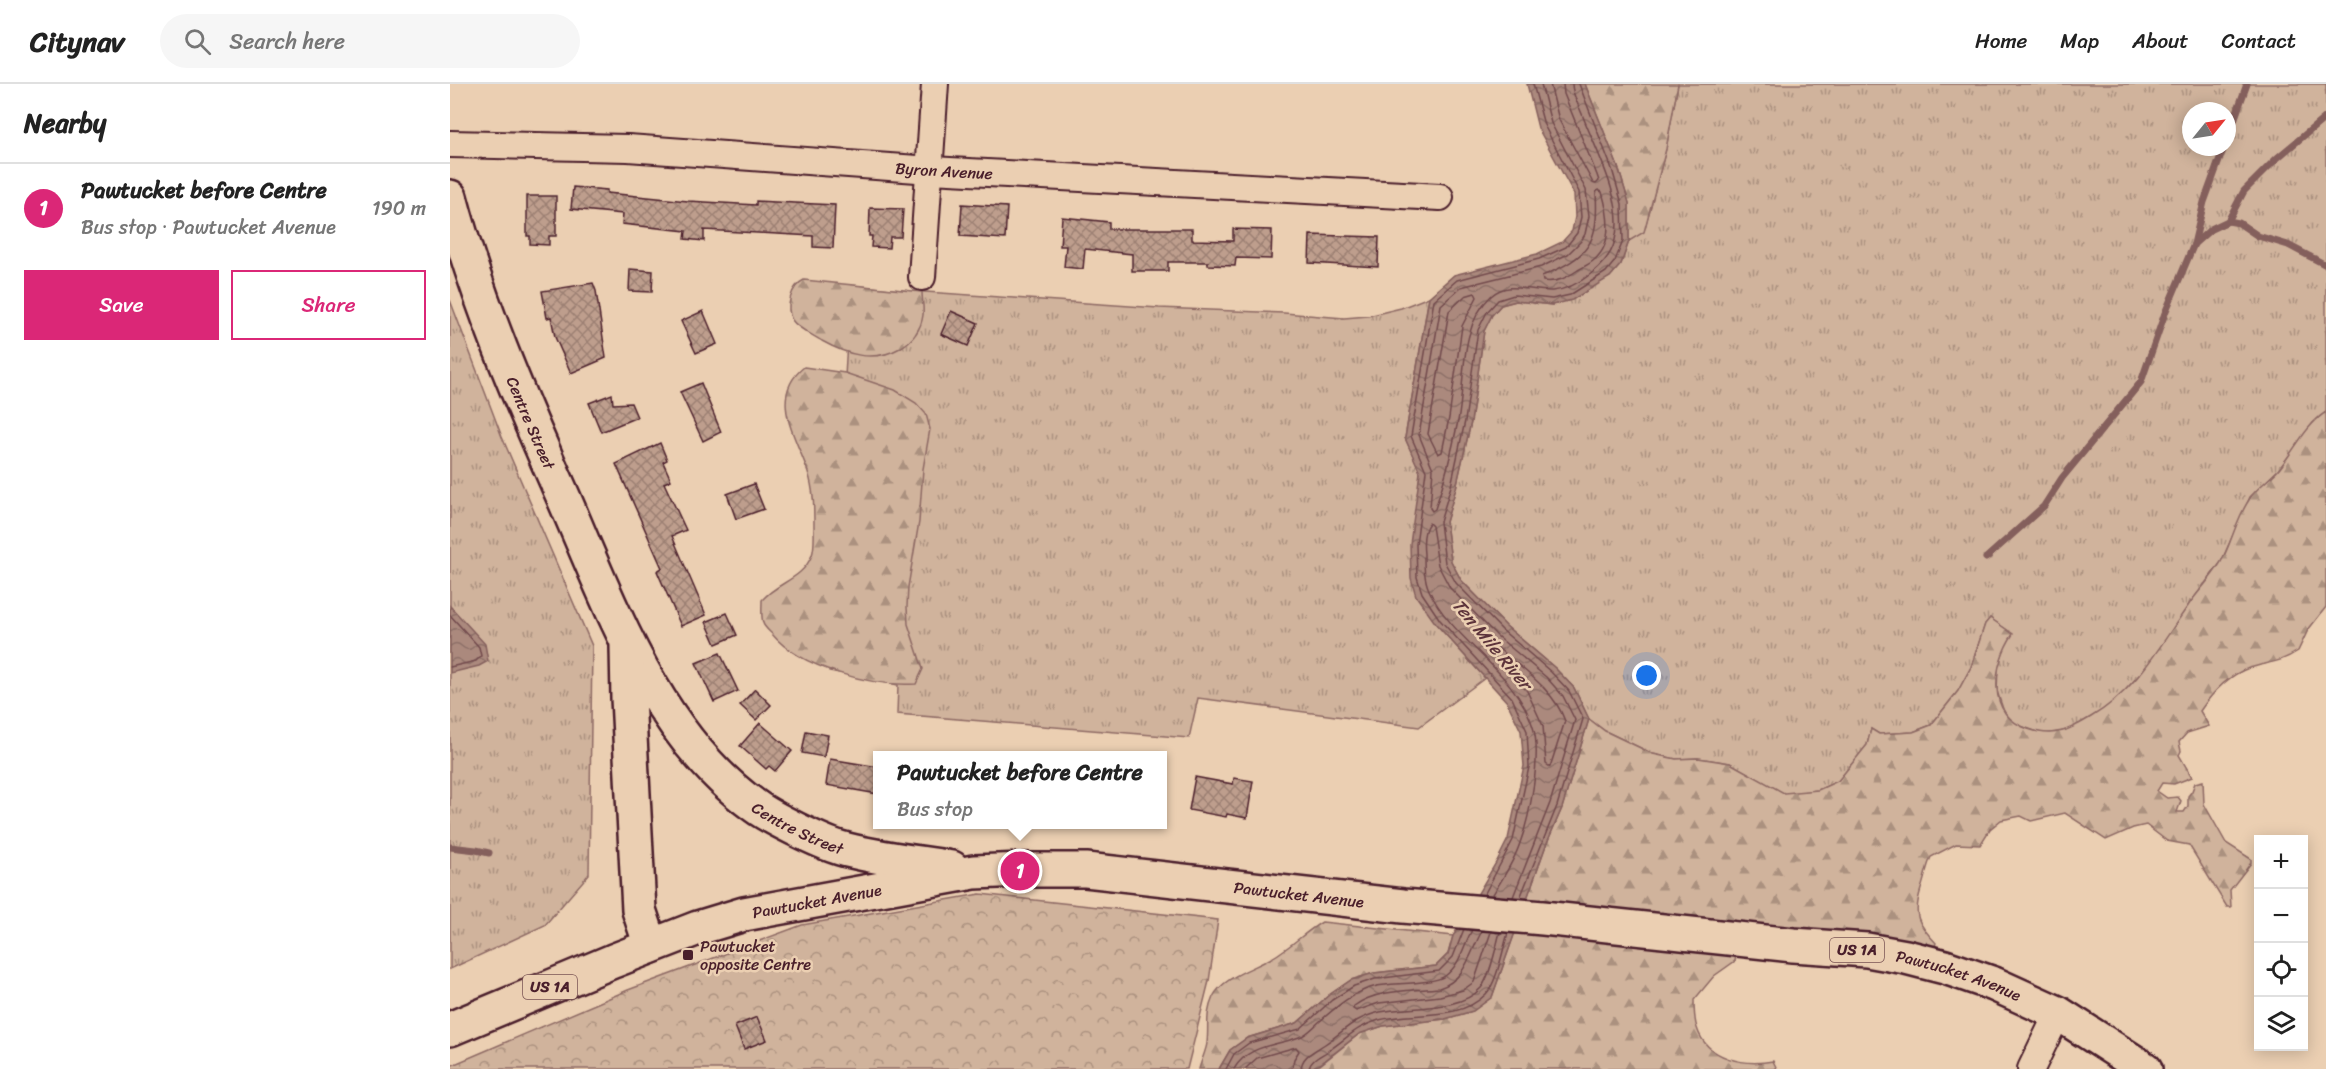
<!DOCTYPE html>
<meta charset="utf-8">
<style>
:root{--surface:#fff;--page:#f6f6f6;--text:#222;--muted:#767676;--line:#e0e0e0;--accent:#db2777}
body{margin:0;font-family:Sriracha,sans-serif;background:var(--page);color:var(--text)}
.controls{position:absolute;right:18px;bottom:18px;display:grid;overflow:hidden;border-radius:0px;box-shadow:0 3px 15px #0003}
.controls button{width:54px;height:54px;display:grid;place-items:center;padding:0;border:0;border-bottom:2px solid var(--line);background:var(--surface);color:var(--text);font:30px sans-serif}
.compass{position:absolute;left:1732px;top:18px;width:54px;height:54px;border-radius:50%;background:var(--surface);box-shadow:0 3px 15px #0003;rotate:60deg}
.you{position:absolute;left:1197px;top:592px;width:21px;height:21px;margin:-15px;border:4px solid #fff;border-radius:50%;background:#1a73e8;box-shadow:0 0 0 9px #1a73e833}
.badge{display:grid;place-items:center;width:39px;height:39px;border-radius:50%;background:var(--accent);color:#fff;font-size:20px;font-weight:700}
.pin{position:absolute;translate:-50% -50%;border:3px solid #fff;box-shadow:0 2px 6px #0006}
.popup{position:absolute;left:423px;top:667px;width:294px;height:78px;box-sizing:border-box;display:grid;place-content:center;border-radius:0px;background:var(--surface);filter:drop-shadow(0 2px 4px #0005);font-size:20px;white-space:nowrap;color:var(--muted)}
.popup b{font-size:22px;color:var(--text)}
.popup::after{content:'';position:absolute;left:50%;top:100%;margin-left:-12px;border:12px solid transparent;border-top-color:var(--surface)}
.list{margin:0;padding:0;list-style:none}
h2{display:flex;justify-content:space-between;align-items:center;height:78px;margin:0;padding:0 24px;font-size:26px}
h2 small{font-size:20px;font-weight:400;color:var(--muted)}
.list li{display:grid;grid-template-columns:39px 1fr auto;gap:18px;align-items:center;box-sizing:border-box;height:90px;padding:0 24px;border-top:2px solid var(--line)}
.list b{display:block;font-size:22px;white-space:nowrap}
.list p{margin:0;font-size:20px;white-space:nowrap;color:var(--muted)}
.list em{font-size:20px;font-style:normal;color:var(--muted)}
.actions{display:flex;gap:12px;padding:18px 24px}
.actions a{flex:1;padding:14px 0;border:2px solid var(--accent);border-radius:0px;text-align:center;font-size:21px;color:var(--accent)}
.actions .main{background:var(--accent);color:#fff}
.icon{flex:none;width:33px;height:33px;fill:none;stroke:currentColor;stroke-width:2;stroke-linecap:round;stroke-linejoin:round}
.map{position:relative;flex:none;width:1876px;height:985px;overflow:hidden}
header{display:flex;align-items:center;gap:36px;box-sizing:border-box;height:84px;padding:0 30px;background:var(--surface);border-bottom:2px solid var(--line)}
header strong{font-size:28px}
nav{display:flex;gap:33px;margin-inline-start:auto;font-size:21px}
.search{width:420px;height:54px;background:var(--page);display:flex;align-items:center;gap:15px;box-sizing:border-box;padding:0 21px;border-radius:33px;color:var(--muted);font-size:22px}
main{display:flex}
aside{flex:1;background:var(--surface)}
.map>svg:first-child{display:block}
.grass{fill:url(#grass-tufts);stroke:#8d6964;stroke-width:1.5;fill-rule:evenodd}
.forest{fill:url(#forest-firs);stroke:#8d6964;stroke-width:1.5}
.park{fill:url(#park-crowns);stroke:#8d6964;stroke-width:1.5}
.water{fill:url(#water-waves);stroke:#845f5c;stroke-width:1.5}
.lines{fill:none;stroke-linecap:round;stroke-linejoin:round}
.shore{stroke:#71494c;stroke-width:1.5}
.stream{stroke:#845f5c;stroke-width:7}
.building{fill:url(#building-cross-hatch);stroke:#4a1f2b;stroke-width:1.5}
.minor-casing{stroke:#4a1f2b;stroke-width:30}
.major-casing{stroke:#4a1f2b;stroke-width:38}
.minor{stroke:#ebcfb2;stroke-width:26}
.major{stroke:#ebcfb2;stroke-width:33}
.poi-dot{fill:#4a1f2b;stroke:#ebcfb2;stroke-width:2}
.labels{text-anchor:middle;dominant-baseline:central;stroke-width:5;stroke-linejoin:round;paint-order:stroke}
.shield{fill:#ebcfb2;stroke:#7a5454;stroke-width:1.5}
.shield-label{font-size:15px;font-weight:bold;fill:#4a1f2b}
.street-label{font-size:16px;fill:#4a1f2b;stroke:#ebcfb2}
.poi-label{font-size:16px;fill:#4a1f2b;stroke:#ebcfb2;text-anchor:start}
.water-label{font-size:18px;font-style:italic;fill:#5d343b;stroke:#ebcfb2}
</style>
<header>
<strong>Citynav</strong>
<div class="search"><svg class="icon" aria-label="search" viewBox="0 0 24 24"><circle cx="10" cy="10" r="6"/><path d="M15 15l6 6"/></svg>Search here</div>
<nav><a>Home</a><a>Map</a><a>About</a><a>Contact</a></nav>
</header>
<main>
<aside>
<h2>Nearby<small></small></h2>
<ul class="list">
<li><span class="badge">1</span><div><b>Pawtucket before Centre</b><p>Bus stop · Pawtucket Avenue</p></div><em>190 m</em></li>
</ul>
<div class="actions"><a class="main">Save</a><a>Share</a></div>
</aside>
<div class="map">
<svg width="1876" height="985" viewBox="0 0 1876 985">
<defs>
<pattern id="grass-tufts" width="24" height="20" patternUnits="userSpaceOnUse" patternTransform="scale(1.5)"><rect width="24" height="20" fill="#d0b39c"/><path d="M3 7l-1-3M5 7V3M7 7l1-3M15 17l-1-3M17 17v-4M19 17l1-3" fill="none" stroke="#ab917f"/></pattern>
<pattern id="forest-firs" width="22" height="20" patternUnits="userSpaceOnUse" patternTransform="scale(1.5)"><rect width="22" height="20" fill="#d0b39c"/><path d="M5 1l3.5 6h-7zM16 11l3.5 6h-7z" fill="#ab917f"/></pattern>
<pattern id="park-crowns" width="20" height="18" patternUnits="userSpaceOnUse" patternTransform="scale(1.5)"><rect width="20" height="18" fill="#d0b39c"/><path d="M2 6a3 3 0 1 1 6 0M12 15a3 3 0 1 1 6 0" fill="none" stroke="#ab917f"/></pattern>
<pattern id="water-waves" width="16" height="10" patternUnits="userSpaceOnUse" patternTransform="scale(1.5)"><rect width="16" height="10" fill="#ab897d"/><path d="M0 5q4-4 8 0t8 0" fill="none" stroke="#8d6f67"/></pattern>
<pattern id="building-cross-hatch" width="8" height="8" patternUnits="userSpaceOnUse" patternTransform="scale(1.5)"><rect width="8" height="8" fill="#be9e8d"/><path d="M0 0l8 8M0 8l8-8" fill="none" stroke="#9c8073"/></pattern>
</defs>
<rect width="100%" height="100%" fill="#ebcfb2"/>
<filter id="ink" filterUnits="userSpaceOnUse"><feTurbulence type="fractalNoise" baseFrequency=".0167" numOctaves="2"/><feDisplacementMap in="SourceGraphic" scale="12" xChannelSelector="R" yChannelSelector="G"/><feConvolveMatrix kernelMatrix="1 2 1 2 8 2 1 2 1" color-interpolation-filters="sRGB"/></filter>
<g filter="url(#ink)">
<g class="grass">
<path d="M1228 0H1876V328L1863 339 1829 385 1800 413 1771 478 1738 522 1706 572 1662 621 1619 646 1594 650 1565 640 1554 628 1547 607 1548 584 1555 562 1557 546 1540 534 1535 540 1521 583 1508 607 1481 641 1463 648 1429 650 1421 645 1417 661 1388 697 1368 706 1334 710 1280 679 1248 674 1226 675 1203 670 1155 647 1139 635 1124 604 1105 584 1056 542 1011 496 1001 477 996 438 1006 404 1021 338 1034 247 1042 231 1051 221 1066 217 1102 221 1160 193 1171 180 1179 157 1194 147 1216 65ZM1741 27H1777V63H1741Z"/>
<polygon points="400,201 461,207 709,224 834,229 894,234 918,232 951,224 979,213 955,354 970,387 969,405 986,540 1035,594 969,643 748,614 739,654 447,630 448,601 379,587"/>
<polygon points="0,216 52,353 142,562 139,790 95,841 0,885"/>
</g>
<g class="forest">
<polygon points="1135,0 1228,0 1216,65 1194,148 1179,157 1179,119 1168,83"/>
<path d="M354 196 472 208C472 215 474 224 473 231 471 246 462 257 450 264 424 279 397 271 372 257 363 251 348 245 342 236 335 223 341 202 354 196Z"/>
<path d="M354 283 395 289 445 306 466 319 476 330 480 345 473 385 469 438 458 503 457 523 458 540 473 585 466 600C423 603 350 584 322 550 319 547 314 543 313 539 311 533 312 523 312 516 329 497 352 496 362 471 365 463 364 451 364 443 364 424 364 407 358 388 347 354 317 313 354 283Z"/>
<path d="M1876 328V523L1858 546 1848 567C1830 579 1819 578 1799 584 1779 591 1762 609 1750 627L1759 642 1737 649 1729 658 1731 667 1729 671 1742 693 1724 700 1712 699 1707 707 1717 714 1728 713 1731 717 1727 728H1734L1738 722V712L1742 707 1745 699 1753 697 1754 720 1776 759 1801 775V779L1780 806 1781 823H1777L1739 761 1717 757 1696 741 1683 744 1656 756 1615 729 1581 737 1571 732 1551 736 1540 745 1530 761 1506 760 1481 773C1476 784 1475 794 1471 805 1463 831 1467 839 1486 859L1478 884 1288 861 1285 877 1264 892 1244 916C1244 925 1244 935 1247 944 1257 976 1295 982 1323 977L1327 985H858L870 981 909 950 933 942 995 935 1022 927 1042 913 1096 761 1112 724 1139 635 1155 647 1203 670 1226 675 1248 674 1280 679 1334 709 1368 706 1388 697 1417 661 1421 645 1429 650 1463 648 1481 641 1508 607 1521 583 1535 540 1540 534 1563 550C1543 580 1535 630 1578 645 1604 654 1618 647 1641 633 1687 606 1708 564 1738 522 1748 507 1762 494 1771 478 1782 458 1786 435 1799 416 1806 403 1821 395 1830 384 1845 365 1856 341 1876 328Z"/>
<path d="M872 838 1003 852 998 870 986 882 924 889 901 896 879 911 847 939 797 954 780 966 769 985H749C751 977 756 967 757 959 759 941 755 931 763 913 774 890 812 883 831 868 846 858 857 847 872 838Z"/>
</g>
<polygon class="park" points="530,810 768,836 759,897 737,985 0,985 0,982 178,906 352,841"/>
<g class="water">
<polygon points="1077,0 1135,0 1168,83 1179,119 1179,157 1171,180 1160,193 1122,216 1102,221 1066,217 1051,221 1042,231 1034,247 1021,338 1006,404 996,438 1001,477 1011,496 1056,542 1105,584 1124,604 1139,635 1112,724 1096,761 1042,913 1023,927 995,935 933,942 909,950 869,981 858,985 769,985 780,966 797,954 847,939 879,911 901,896 924,889 986,882 998,870 1003,852 1047,777 1058,755 1074,682 1071,647 1057,618 986,540 966,512 961,494 960,460 970,388 955,354 979,213 1004,191 1087,170 1112,158 1122,147 1125,133 1124,110 1088,44"/>
<polygon points="0,522 35,560 38,577 29,582 0,589"/>
</g>
<g class="lines">
<g class="shore">
<path d="M1091 0 1101 39 1136 106 1139 132 1135 150 1131 157 1118 170 1091 183 1011 203 991 221 969 351 983 385 980 424 982 427 985 425C995 396 1002 367 1008 337 1016 297 1008 243 1041 212 1058 196 1082 208 1102 207 1127 205 1160 180 1165 156 1175 117 1145 65 1132 30 1128 20 1122 10 1122 0"/>
<polyline points="1100,0 1109,36 1143,99 1146,100 1149,97 1147,91 1114,10 1113,0"/>
<path d="M1148 106 1152 108C1158 128 1164 160 1144 176 1140 180 1133 183 1128 186 1116 194 1107 199 1093 197L1092 192C1139 172 1149 160 1146 109Z"/>
<polygon points="1025,209 1027,213 1012,242 999,334 992,368 988,370 978,350 999,227 1015,212"/>
<polyline points="0,531 29,563 31,572 26,577 0,583"/>
<path d="M1035 556H1039C1066 582 1102 601 1115 637L1100 683 1096 680 1093 642 1077 607 1034 560Z"/>
<polyline points="1034,811 1063,756 1079,683 1077,647 1062,614 990,536 972,509 967,493 966,460 976,387 961,352 984,216 1007,196 1089,175 1116,163 1127,149 1131,133 1129,108 1094,41 1083,0"/>
<path d="M1042 812C1052 795 1064 778 1070 759 1080 732 1092 670 1083 643 1066 587 1002 557 979 506 974 495 974 482 974 470 973 460 973 446 979 439L982 442 988 481 1000 504 1047 552 1096 593 1113 612 1125 636 1100 719 1063 813"/>
<polyline points="1070,814 1107,722 1133,635 1119,607 1101,588 1052,546 1006,499 995,479 990,438 1001,402 1015,337 1028,246 1037,228 1048,216 1064,211 1102,215 1120,211 1156,188 1165,177 1173,157 1172,120 1162,85 1129,0"/>
<path d="M1032 847C1020 868 1016 896 989 904 962 907 927 905 904 922L903 925 906 927 929 919 990 912 1013 906 1024 898 1041 848"/>
<polyline points="776,985 784,970 799,959 850,945 882,916 904,902 925,895 989,887 1003,873 1014,845"/>
<path d="M784 985C799 960 827 962 852 952 858 949 864 943 869 938 887 922 904 907 927 902 942 899 984 900 995 892 1011 880 1013 862 1022 846"/>
<polyline points="795,985 807,974 846,963 849,967 844,975 842,985"/>
<path d="M851 985C852 971 865 967 875 960 897 945 902 935 930 928 958 922 1010 928 1031 904 1040 893 1046 863 1050 848"/>
<path d="M859 985C860 976 871 972 878 967 898 954 905 943 929 936 963 927 1009 938 1036 910 1047 899 1053 864 1058 849"/>
</g>
<g class="stream">
<polyline points="1777,56 1797,0"/>
<polyline points="1778,137 1789,139 1808,152 1838,161 1876,181"/>
<polyline points="1744,160 1761,145 1778,137 1794,107 1826,75 1876,33"/>
<polyline points="1536,474 1594,422 1612,394 1691,298 1715,229 1744,160 1754,118 1774,63"/>
<polyline points="0,763 26,766 39,769"/>
</g>
</g>
<g class="building">
<polygon points="123,103 157,106 157,109 238,117 306,121 306,117 385,121 383,164 363,163 363,152 254,146 254,157 235,155 236,147 172,140 173,130 121,125"/>
<polygon points="77,112 106,112 106,152 99,152 99,161 80,160 80,152 77,152"/>
<polygon points="512,120 557,123 555,155 510,152"/>
<polygon points="420,124 453,125 451,153 440,153 439,164 421,163 422,152 419,152"/>
<polygon points="612,133 659,138 659,145 742,145 742,156 783,157 783,145 822,146 821,175 786,174 785,182 758,181 758,178 718,178 718,187 682,187 682,170 635,165 633,185 614,183 616,162 610,162"/>
<polygon points="860,151 929,153 928,183 859,179"/>
<polygon points="180,185 203,187 202,208 179,207"/>
<polygon points="143,199 146,207 156,274 121,289 105,253 101,233 97,234 92,207"/>
<polygon points="253,227 267,260 246,269 231,237"/>
<polygon points="501,227 528,239 518,262 491,250"/>
<polygon points="251,299 271,348 253,357 230,308"/>
<polygon points="162,310 163,320 181,319 187,333 151,348 139,319"/>
<polygon points="210,359 217,376 213,378 221,396 214,399 236,446 222,452 256,531 231,542 207,487 212,484 166,380"/>
<polygon points="304,400 314,425 286,435 277,410"/>
<polygon points="277,529 287,551 266,560 256,538"/>
<polygon points="270,569 288,607 264,618 246,579"/>
<polygon points="305,605 321,621 306,636 290,621"/>
<polygon points="310,639 342,667 325,687 319,682 316,685 290,662"/>
<polygon points="356,647 378,651 374,673 352,669"/>
<polygon points="380,675 428,683 428,710 376,701"/>
<polygon points="745,693 783,700 784,694 803,697 797,734 777,730 776,733 739,726"/>
<polygon points="307,933 317,956 294,965 285,942"/>
</g>
<g class="lines">
<defs>
<g id="minor">
<path id="s1" d="M0 60 178 64 481 86 990 113"/>
<polyline points="472,193 485,0"/>
<polyline points="1581,985 1608,929"/>
</g>
<g id="major">
<path id="s2" d="M0 113C27 215 69 313 112 410 159 517 205 651 305 722 321 734 370 758 390 764 424 774 466 778 502 784"/>
<polyline points="177,562 178,614 189,826 201,862"/>
<path id="s3" d="M0 945 163 877 248 844 294 830 524 788 573 786H636L953 822 1093 834 1343 861 1417 866 1456 873 1495 883 1544 900 1608 929 1695 985"/>
</g>
</defs>
<use href="#minor" class="minor-casing"/>
<use href="#major" class="major-casing"/>
<use href="#minor" class="minor"/>
<use href="#major" class="major"/>
</g>
</g>
<rect class="poi-dot" x="232" y="865" width="12" height="12" rx="3"/>
<g class="labels">
<g class="shield">
<rect x="1380" y="854" width="54" height="24" rx="4.5"/>
<rect x="73" y="891" width="54" height="24" rx="4.5"/>
</g>
<g class="shield-label">
<text x="1407" y="866">US 1A</text>
<text x="100" y="903">US 1A</text>
</g>
<g class="street-label">
<text stroke="none"><textPath href="#s1" startOffset="495">Byron Avenue</textPath></text>
<text stroke="none"><textPath href="#s2" startOffset="240">Centre Street</textPath></text>
<text stroke="none"><textPath href="#s2" startOffset="738">Centre Street</textPath></text>
<text stroke="none"><textPath href="#s3" startOffset="876">Pawtucket Avenue</textPath></text>
<text stroke="none"><textPath href="#s3" startOffset="390">Pawtucket Avenue</textPath></text>
<text stroke="none"><textPath href="#s3" startOffset="1542">Pawtucket Avenue</textPath></text>
</g>
<g class="poi-label">
<text x="250" y="862">Pawtucket<tspan x="250" dy="18">opposite Centre</tspan></text>
</g>
<g class="water-label">
<text transform="translate(1042 560) rotate(50)">Ten Mile River</text>
</g>
</g>
</svg>
<div class="controls">
<button>+</button>
<button>−</button>
<button><svg class="icon" aria-label="locate" viewBox="0 0 24 24"><circle cx="12" cy="12" r="6"/><path d="M12 2v4M12 18v4M2 12h4M18 12h4"/></svg></button>
<button><svg class="icon" aria-label="layers" viewBox="0 0 24 24"><path d="M12 4l9 5-9 5-9-5zM3 14l9 5 9-5"/></svg></button>
</div>
<svg class="compass" viewBox="-18 -18 36 36"><path d="M0-13l5 13h-10z" fill="#e53935"/><path d="M0 13l5-13h-10z" fill="#767676"/></svg>
<div class="you"></div>
<div class="pin badge" style="left:570px;top:787px">1</div>
<div class="popup"><b>Pawtucket before Centre</b>Bus stop</div>
</div>
</main>
